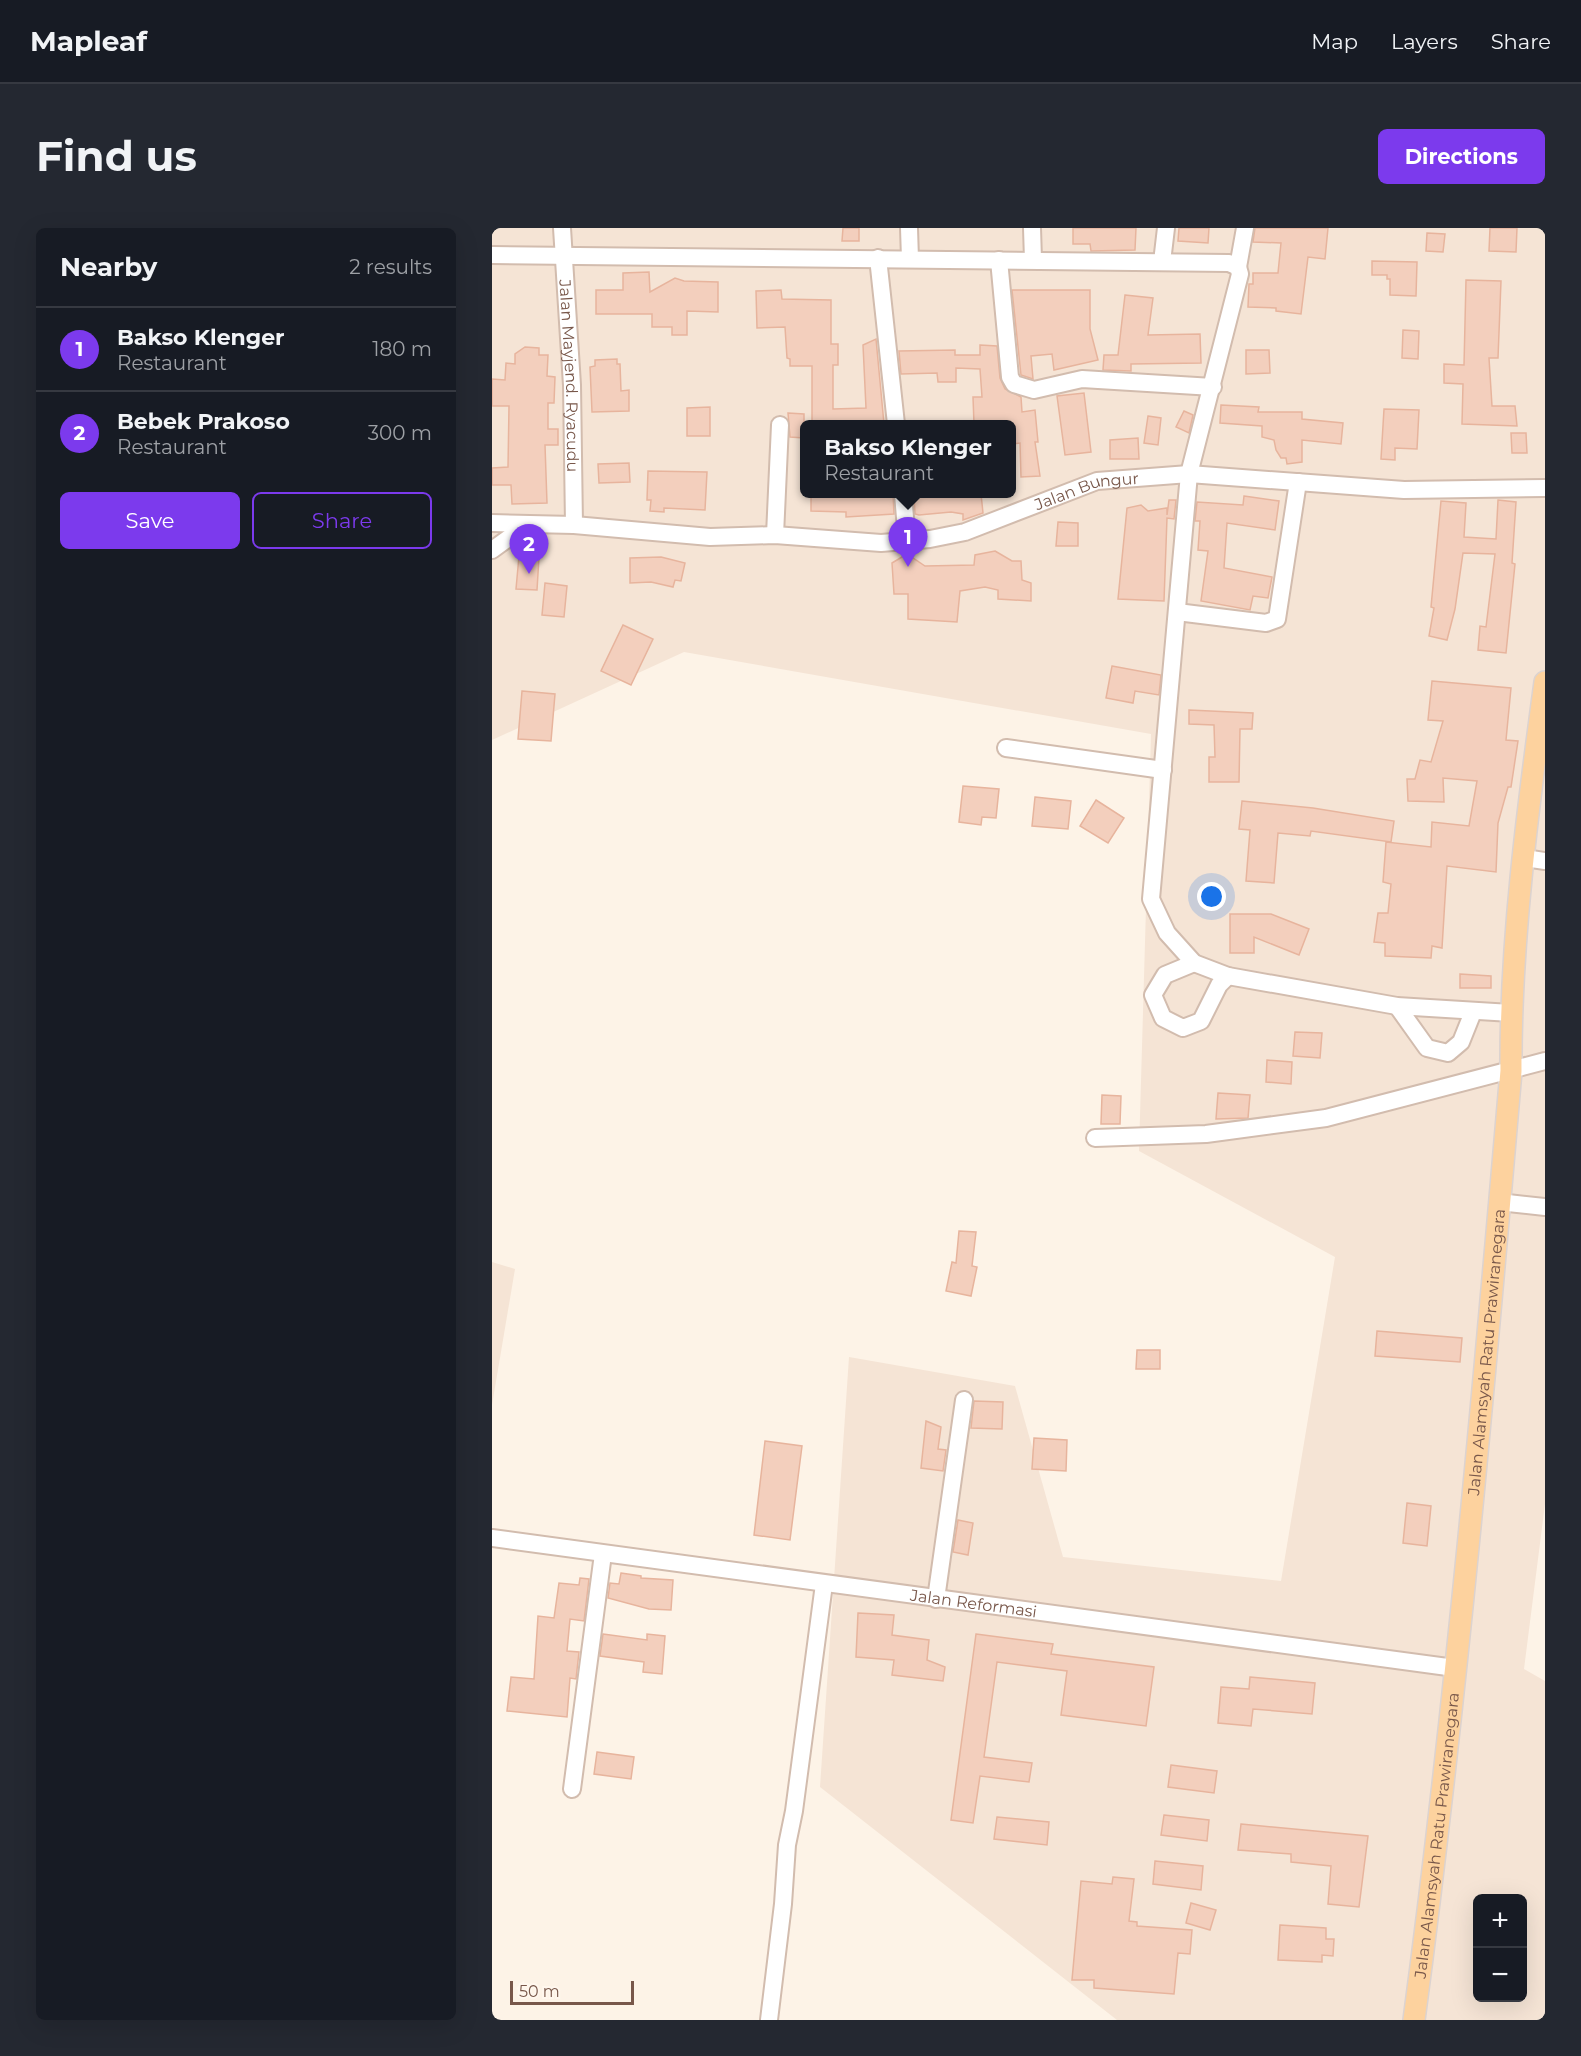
<!DOCTYPE html>
<meta charset="utf-8">
<style>
:root{--surface:#171b24;--page:#242831;--text:#f1f3f6;--muted:#9ea1a6;--line:#363941;--accent:#7c3aed}
body{margin:0;font-family:Montserrat,sans-serif;background:var(--page);color:var(--text)}
.controls{position:absolute;right:18px;bottom:18px;display:grid;overflow:hidden;border-radius:9px;box-shadow:0 6px 24px #0002}
.controls button{width:54px;height:54px;display:grid;place-items:center;padding:0;border:0;border-bottom:2px solid var(--line);background:var(--surface);color:var(--text);font:30px sans-serif}
.scale{position:absolute;left:18px;bottom:15px;width:124px;box-sizing:border-box;padding-left:6px;border:3px solid #78574a;border-top:0;font-size:16px;line-height:21px;white-space:nowrap;color:#78574a;-webkit-text-stroke:4px #fff7ee;paint-order:stroke}
.you{position:absolute;left:720px;top:669px;width:21px;height:21px;margin:-15px;border:4px solid #fff;border-radius:50%;background:#1a73e8;box-shadow:0 0 0 9px #1a73e833}
.badge{display:grid;place-items:center;width:39px;height:39px;border-radius:50%;background:var(--accent);color:#fff;font-size:20px;font-weight:700}
.pin{position:absolute;translate:-50% -50px;filter:drop-shadow(0 2px 3px #0008)}
.pin::after{content:'';position:absolute;top:32px;width:21px;height:18px;background:inherit;clip-path:polygon(0 0,100% 0,50% 100%)}
.popup{position:absolute;left:308px;top:192px;width:216px;height:78px;box-sizing:border-box;display:grid;place-content:center;border-radius:9px;background:var(--surface);filter:drop-shadow(0 2px 4px #0005);font-size:20px;white-space:nowrap;color:var(--muted)}
.popup b{font-size:22px;color:var(--text)}
.popup::after{content:'';position:absolute;left:50%;top:100%;margin-left:-12px;border:12px solid transparent;border-top-color:var(--surface)}
.list{margin:0;padding:0;list-style:none}
h2{display:flex;justify-content:space-between;align-items:center;height:78px;margin:0;padding:0 24px;font-size:26px}
h2 small{font-size:20px;font-weight:400;color:var(--muted)}
.list li{display:grid;grid-template-columns:39px 1fr auto;gap:18px;align-items:center;box-sizing:border-box;height:84px;padding:0 24px;border-top:2px solid var(--line)}
.list b{display:block;font-size:22px;white-space:nowrap}
.list p{margin:0;font-size:20px;white-space:nowrap;color:var(--muted)}
.list em{font-size:20px;font-style:normal;color:var(--muted)}
.actions{display:flex;gap:12px;padding:18px 24px}
.actions a{flex:1;padding:14px 0;border:2px solid var(--accent);border-radius:9px;text-align:center;font-size:21px;color:var(--accent)}
.actions .main{background:var(--accent);color:#fff}
.map{position:relative;flex:none;width:1053px;height:1792px;overflow:hidden;border-radius:9px}
header{display:flex;align-items:center;gap:36px;box-sizing:border-box;height:84px;padding:0 30px;background:var(--surface);border-bottom:2px solid var(--line)}
header strong{font-size:28px}
nav{display:flex;gap:33px;margin-inline-start:auto;font-size:21px}
.intro{display:flex;align-items:center;justify-content:space-between;box-sizing:border-box;height:144px;padding:0 36px}
h1{margin:0;font-size:42px}
.button{padding:15px 27px;border-radius:9px;background:var(--accent);color:#fff;font-size:21px;font-weight:700}
main{display:flex;gap:36px;padding:0 36px}
aside{flex:1;background:var(--surface);border-radius:9px;box-shadow:0 6px 24px #0002}
.map>svg:first-child{display:block}
.residential{fill:#f5e4d5;fill-rule:evenodd}
.building{fill:#f3cfbd;stroke:#e7b49d;stroke-width:1.5}
.lines{fill:none;stroke-linecap:round;stroke-linejoin:round}
.minor-casing{stroke:#d2bcae;stroke-width:20}
.major-casing{stroke:#dcd3d0;stroke-width:24}
.minor{stroke:#fff;stroke-width:16}
.major{stroke:#fdd29e;stroke-width:21}
.labels{text-anchor:middle;dominant-baseline:central;stroke-width:4.5;stroke-linejoin:round;paint-order:stroke}
.street-label{font-size:16px;fill:#78574a;stroke:#fff7ee}
</style>
<header>
<strong>Mapleaf</strong>
<nav><a>Map</a><a>Layers</a><a>Share</a></nav>
</header>
<div class="intro"><h1>Find us</h1><a class="button">Directions</a></div>
<main>
<aside>
<h2>Nearby<small>2 results</small></h2>
<ul class="list">
<li><span class="badge">1</span><div><b>Bakso Klenger</b><p>Restaurant</p></div><em>180 m</em></li>
<li><span class="badge">2</span><div><b>Bebek Prakoso</b><p>Restaurant</p></div><em>300 m</em></li>
</ul>
<div class="actions"><a class="main">Save</a><a>Share</a></div>
</aside>
<div class="map">
<svg width="1053" height="1792" viewBox="0 0 1053 1792">
<rect width="100%" height="100%" fill="#fdf3e7"/>
<g class="residential">
<path d="M0 0H1053V1276L1032 1441 1053 1453V1792H625L328 1559 357 1129 523 1158 571 1329 789 1353 843 1029 647 923 659 506 192 424 0 512ZM312 196H520V266H312ZM986 1670H1030V1770H986Z"/>
<polygon points="0,1034 23,1041 0,1177"/>
</g>
<g class="building">
<polygon points="351,0 367,0 367,13 350,13"/>
<polygon points="581,0 644,0 643,22 599,23 598,16 581,16"/>
<polygon points="687,0 717,0 716,15 686,13"/>
<polygon points="763,0 836,0 833,31 816,29 809,86 784,83 784,80 756,79 757,56 761,56 761,45 786,45 789,15 761,14"/>
<polygon points="998,0 1025,0 1024,24 997,23"/>
<polygon points="935,5 953,6 951,24 934,23"/>
<polygon points="880,33 925,34 924,68 898,67 898,51 895,51 895,47 880,47"/>
<polygon points="157,44 158,64 183,50 192,53 226,54 226,84 195,83 195,107 180,107 180,99 160,99 160,86 104,86 104,62 131,62 131,45"/>
<polygon points="974,52 1009,53 1006,130 997,130 1000,178 1023,178 1025,198 970,196 971,156 952,155 952,136 972,137"/>
<polygon points="289,62 290,71 339,72 339,116 346,116 346,137 341,137 341,181 374,180 371,117 384,111 392,196 320,196 320,138 298,138 298,131 295,130 293,99 265,100 264,63"/>
<polygon points="520,62 598,62 598,101 606,132 562,142 560,126 539,128 541,151 529,147"/>
<polygon points="633,67 661,70 656,107 708,106 709,135 639,136 639,143 611,142 612,127 626,127"/>
<polygon points="911,102 927,103 926,131 910,130"/>
<polygon points="488,117 505,118 508,150 513,161 529,169 530,184 543,182 546,214 543,214 548,248 529,249 528,215 521,216 519,196 482,196 481,169 490,169 488,141 464,140 464,154 446,154 445,145 409,146 407,123 463,122 463,127 488,127"/>
<polygon points="33,119 47,120 47,127 56,127 55,148 63,149 62,175 56,175 56,201 66,201 66,217 53,217 55,275 20,276 19,257 0,257 0,240 16,239 17,178 0,178 0,151 13,152 14,135 23,136 23,126"/>
<polygon points="754,122 777,122 778,145 754,146"/>
<polygon points="125,131 125,136 128,136 129,163 137,162 137,183 100,184 98,139 103,138 103,132"/>
<polygon points="592,165 599,224 573,227 565,168"/>
<polygon points="729,177 767,179 766,184 810,184 810,191 851,195 849,216 810,212 810,234 795,236 794,230 789,230 784,222 782,212 770,209 770,198 728,195"/>
<polygon points="218,179 218,208 195,208 195,180"/>
<polygon points="892,181 927,182 925,221 903,220 903,232 889,231"/>
<polygon points="692,183 701,187 697,205 684,199"/>
<polygon points="296,185 312,186 312,210 298,209"/>
<polygon points="656,188 669,190 666,217 652,215"/>
<polygon points="1019,205 1034,205 1035,225 1020,225"/>
<polygon points="646,210 647,231 618,231 618,212"/>
<polygon points="137,235 138,254 107,255 106,236"/>
<polygon points="156,243 215,244 213,282 172,280 172,284 158,283 159,272 155,272"/>
<polygon points="319,266 401,266 402,286 354,289 354,284 319,283"/>
<polygon points="422,266 489,266 491,285 471,292 471,286 459,284 427,287 423,286"/>
<polygon points="752,268 787,273 783,302 735,295 732,340 780,349 776,370 761,368 758,382 709,373 716,323 706,322 708,293 703,293 705,274 751,277"/>
<polygon points="677,272 684,272 682,291 675,290 672,373 626,371 635,280 649,277 656,283 675,280 675,287"/>
<polygon points="1006,272 1024,274 1020,335 1023,336 1014,425 986,422 988,398 994,399 1003,326 971,325 963,381 955,412 937,408 942,380 939,379 949,273 974,275 972,309 1004,311"/>
<polygon points="566,294 586,295 586,318 564,318"/>
<polygon points="503,323 520,333 529,333 530,352 539,355 539,373 506,371 506,362 493,359 468,363 465,394 416,391 416,366 402,366 400,335 415,326 433,338 482,337 483,327"/>
<polygon points="27,328 47,329 45,362 24,361"/>
<polygon points="169,329 193,335 189,353 183,352 181,359 159,354 138,355 138,330"/>
<polygon points="53,355 75,358 72,389 50,387"/>
<polygon points="131,397 161,411 139,457 109,443"/>
<polygon points="620,438 669,447 667,467 643,463 641,475 614,470"/>
<polygon points="940,453 1019,460 1014,512 1026,513 1019,559 1016,559 1006,595 1004,644 955,638 950,720 940,718 939,730 893,728 893,715 882,714 886,685 896,685 899,656 891,654 894,614 939,619 940,594 977,598 985,553 951,550 952,574 916,573 915,551 923,551 928,532 939,534 951,493 936,492"/>
<polygon points="30,463 63,466 59,513 26,511"/>
<polygon points="697,482 761,485 760,501 748,501 747,554 717,554 717,529 723,529 722,497 697,496"/>
<polygon points="471,558 507,561 504,590 490,589 489,597 467,594"/>
<polygon points="543,569 579,573 576,601 540,598"/>
<polygon points="604,572 632,590 616,615 588,598"/>
<polygon points="750,573 821,580 902,593 899,614 819,603 818,608 786,605 782,655 754,653 758,602 747,601"/>
<polygon points="738,686 779,686 817,701 807,727 762,709 762,725 738,725"/>
<polygon points="968,746 999,748 999,760 968,760"/>
<polygon points="803,804 830,805 828,830 801,828"/>
<polygon points="775,832 800,834 799,856 774,854"/>
<polygon points="726,865 758,867 756,890 724,891"/>
<polygon points="610,867 629,868 628,896 609,896"/>
<polygon points="467,1003 484,1004 480,1038 485,1039 479,1068 454,1063 460,1034 464,1035"/>
<polygon points="885,1103 970,1110 968,1134 883,1128"/>
<polygon points="645,1122 668,1122 668,1141 644,1141"/>
<polygon points="482,1173 511,1174 510,1201 479,1200"/>
<polygon points="434,1193 449,1199 446,1221 454,1222 451,1243 429,1240"/>
<polygon points="542,1210 575,1212 574,1243 540,1241"/>
<polygon points="273,1213 310,1218 298,1312 262,1307"/>
<polygon points="915,1275 939,1278 935,1318 911,1315"/>
<polygon points="466,1292 481,1295 476,1327 461,1324"/>
<polygon points="129,1345 149,1348 149,1350 181,1352 179,1382 157,1381 116,1370 118,1355 127,1356"/>
<polygon points="88,1350 97,1351 92,1393 78,1391 75,1423 87,1424 84,1451 78,1450 75,1489 15,1483 19,1449 42,1451 46,1388 62,1390 67,1355 87,1357"/>
<polygon points="366,1385 402,1387 400,1407 437,1412 435,1432 453,1439 451,1453 400,1447 402,1432 364,1429"/>
<polygon points="111,1406 155,1412 155,1406 173,1408 170,1446 151,1444 152,1434 108,1428"/>
<polygon points="484,1406 561,1416 559,1426 662,1439 654,1498 569,1487 575,1443 505,1434 492,1529 540,1535 537,1554 488,1548 481,1595 459,1592"/>
<polygon points="758,1449 823,1455 820,1486 761,1481 759,1498 726,1495 729,1459 757,1461"/>
<polygon points="105,1524 142,1529 139,1551 102,1546"/>
<polygon points="679,1537 725,1543 722,1565 676,1559"/>
<polygon points="672,1587 717,1592 715,1613 669,1607"/>
<polygon points="505,1589 557,1594 555,1617 502,1611"/>
<polygon points="749,1596 876,1608 867,1679 836,1676 839,1638 799,1634 799,1626 746,1622"/>
<polygon points="663,1633 711,1638 709,1662 661,1656"/>
<polygon points="621,1649 642,1651 637,1693 645,1694 645,1698 700,1702 698,1726 686,1725 682,1766 602,1760 602,1752 580,1752 589,1653 620,1656"/>
<polygon points="699,1675 724,1682 718,1702 694,1695"/>
<polygon points="788,1697 834,1700 834,1711 842,1711 841,1728 830,1727 830,1734 786,1732"/>
</g>
<g class="lines">
<defs>
<g id="minor">
<path id="s1" d="M70 0 80 157 82 297"/>
<polyline points="417,0 418,31"/>
<polyline points="540,0 541,32"/>
<polyline points="0,27 737,35 746,39 748,46 697,246 659,671 675,705 702,735 736,748 905,778 1019,785"/>
<polyline points="386,30 404,196"/>
<polyline points="507,32 518,149 522,156 542,162 590,151 721,159"/>
<polyline points="670,34 674,0"/>
<polyline points="746,39 753,0"/>
<polyline points="411,266 415,313"/>
<path id="s2" d="M0 295 82 297 218 309 283 307 389 315 438 311 473 304 605 253 697 246 912 262 1053 260"/>
<polyline points="283,307 288,197"/>
<polyline points="0,322 36,296"/>
<polyline points="685,384 774,395 785,391 806,254"/>
<polyline points="514,520 671,542"/>
<polyline points="1033,630 1053,633"/>
<polyline points="702,735 673,747 661,767 671,790 691,800 709,793 727,757 736,748"/>
<polyline points="905,778 935,820 956,825 969,814 981,784"/>
<polyline points="603,910 714,906 834,890 1053,833"/>
<polyline points="1007,974 1053,979"/>
<path id="s3" d="M0 1310 963 1440"/>
<polyline points="444,1371 472,1172"/>
<polyline points="80,1561 111,1326"/>
<polyline points="277,1792 291,1676 295,1617 302,1583 332,1356"/>
</g>
<g id="major">
<path id="s4" d="M922 1792C964 1477 992 1159 1019 843 1018 716 1036 579 1053 454"/>
</g>
</defs>
<use href="#minor" class="minor-casing"/>
<use href="#major" class="major-casing"/>
<use href="#minor" class="minor"/>
<use href="#major" class="major"/>
</g>
<g class="labels">
<g class="street-label">
<text stroke="none"><textPath href="#s1" startOffset="148">Jalan Mayjend. Ryacudu</textPath></text>
<text stroke="none"><textPath href="#s2" startOffset="604">Jalan Bungur</textPath></text>
<text stroke="none"><textPath href="#s4" startOffset="672">Jalan Alamsyah Ratu Prawiranegara</textPath></text>
<text stroke="none"><textPath href="#s3" startOffset="486">Jalan Reformasi</textPath></text>
<text stroke="none"><textPath href="#s4" startOffset="186">Jalan Alamsyah Ratu Prawiranegara</textPath></text>
</g>
</g>
</svg>
<div class="controls">
<button>+</button>
<button>−</button>
</div>
<div class="scale">50 m</div>
<div class="you"></div>
<div class="pin badge" style="left:416px;top:339px">1</div>
<div class="popup"><b>Bakso Klenger</b>Restaurant</div>
<div class="pin badge" style="left:37px;top:346px">2</div>
</div>
</main>
